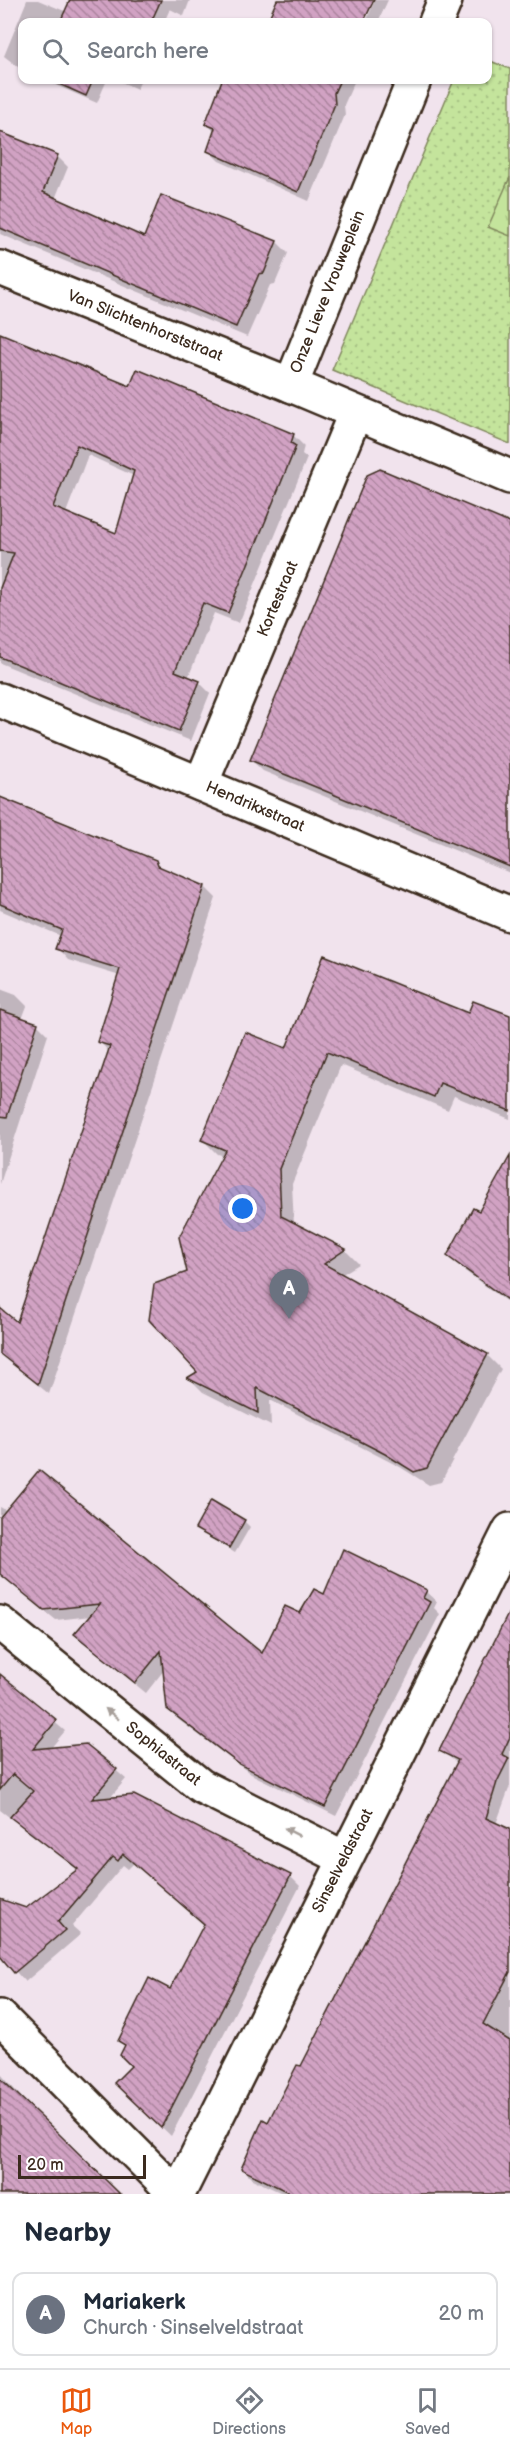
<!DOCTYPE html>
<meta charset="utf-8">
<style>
:root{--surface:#fff;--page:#f2f2f3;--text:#1f2937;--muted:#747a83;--line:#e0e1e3;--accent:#ea580c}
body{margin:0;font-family:"Balsamiq Sans",sans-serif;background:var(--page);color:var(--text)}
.scale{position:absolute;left:18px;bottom:15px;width:128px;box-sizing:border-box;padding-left:6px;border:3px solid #3b2a1e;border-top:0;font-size:16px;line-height:21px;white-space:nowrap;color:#3b2a1e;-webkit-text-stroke:4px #fff;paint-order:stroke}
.you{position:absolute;left:243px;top:1209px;width:21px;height:21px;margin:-15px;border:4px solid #fff;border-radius:50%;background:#1a73e8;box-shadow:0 0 0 9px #1a73e833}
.badge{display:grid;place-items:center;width:39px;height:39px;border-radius:50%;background:var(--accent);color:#fff;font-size:20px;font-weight:700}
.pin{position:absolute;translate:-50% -50px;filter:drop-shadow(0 2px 3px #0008)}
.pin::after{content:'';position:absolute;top:32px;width:21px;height:18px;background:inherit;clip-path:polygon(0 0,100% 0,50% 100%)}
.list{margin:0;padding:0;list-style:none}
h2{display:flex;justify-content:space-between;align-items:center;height:78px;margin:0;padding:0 24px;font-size:26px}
h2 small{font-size:20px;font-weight:400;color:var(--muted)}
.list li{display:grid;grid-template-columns:39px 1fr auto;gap:18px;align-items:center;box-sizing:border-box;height:84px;margin:0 12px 12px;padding:0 12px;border:2px solid var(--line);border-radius:12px}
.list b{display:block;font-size:22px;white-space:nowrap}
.list p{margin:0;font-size:20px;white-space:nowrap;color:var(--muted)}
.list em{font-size:20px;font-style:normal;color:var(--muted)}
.icon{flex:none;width:33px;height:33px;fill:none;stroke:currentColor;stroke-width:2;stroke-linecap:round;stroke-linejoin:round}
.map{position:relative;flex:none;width:510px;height:2194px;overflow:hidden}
.search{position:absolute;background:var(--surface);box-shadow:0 2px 4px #0004;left:18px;right:18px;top:18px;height:66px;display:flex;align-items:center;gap:15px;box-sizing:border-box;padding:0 21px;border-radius:12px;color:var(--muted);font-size:22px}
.sheet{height:174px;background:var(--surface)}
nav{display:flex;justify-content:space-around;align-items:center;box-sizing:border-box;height:84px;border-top:2px solid var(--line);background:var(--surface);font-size:16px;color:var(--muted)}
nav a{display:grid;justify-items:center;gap:3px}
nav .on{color:var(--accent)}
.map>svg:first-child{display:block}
.grass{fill:url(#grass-dots);stroke:#80875d;stroke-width:1.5}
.park{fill:url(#park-tufts);stroke:#80875d;stroke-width:1.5}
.shadow{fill:#0003;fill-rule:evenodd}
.building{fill:url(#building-back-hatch);stroke:#3b2a1e;stroke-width:1.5;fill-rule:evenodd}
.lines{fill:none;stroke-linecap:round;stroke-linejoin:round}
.minor-casing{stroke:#3b2a1e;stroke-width:38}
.minor{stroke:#fff;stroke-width:33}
.oneway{fill:#a79f9a}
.labels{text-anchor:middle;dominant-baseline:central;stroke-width:5;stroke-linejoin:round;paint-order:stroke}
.street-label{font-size:16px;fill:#3b2a1e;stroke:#fff}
</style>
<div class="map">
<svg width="510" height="2194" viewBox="0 0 510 2194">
<defs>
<pattern id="grass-dots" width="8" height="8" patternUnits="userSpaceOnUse" patternTransform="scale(1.5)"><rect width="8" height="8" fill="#c4e49c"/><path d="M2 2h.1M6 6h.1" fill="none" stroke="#a9c486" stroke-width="1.8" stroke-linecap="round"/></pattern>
<pattern id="park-tufts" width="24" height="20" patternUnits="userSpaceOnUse" patternTransform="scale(1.5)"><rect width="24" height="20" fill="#c4e49c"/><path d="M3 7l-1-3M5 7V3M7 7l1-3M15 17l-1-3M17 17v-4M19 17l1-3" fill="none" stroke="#a9c486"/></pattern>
<pattern id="building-back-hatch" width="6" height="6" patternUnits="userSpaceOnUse" patternTransform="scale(1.5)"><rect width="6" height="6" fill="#d1a2c3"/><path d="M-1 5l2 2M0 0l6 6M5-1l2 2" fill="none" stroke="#ab849e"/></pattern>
</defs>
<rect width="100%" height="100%" fill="#f1e3ed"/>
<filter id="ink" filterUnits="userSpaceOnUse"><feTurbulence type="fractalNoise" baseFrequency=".0167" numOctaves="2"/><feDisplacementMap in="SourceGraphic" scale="12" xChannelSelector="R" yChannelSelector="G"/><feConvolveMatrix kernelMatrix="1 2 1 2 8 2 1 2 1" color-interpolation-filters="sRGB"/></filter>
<g filter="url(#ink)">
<polygon class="grass" points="488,60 510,69 510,444 332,370 454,80 488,80"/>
<polygon class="park" points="510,177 510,236 488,227"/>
<g class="shadow">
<polygon points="27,0 38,0 91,22 22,22 22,70 4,56"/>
<polygon points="119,0 190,0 184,16 170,9 164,22 110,22"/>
<polygon points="278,0 372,0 362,22 267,22"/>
<polygon points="375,0 388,0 378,22 366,22"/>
<polygon points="44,80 107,80 97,103"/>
<polygon points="117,80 141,80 137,89"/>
<polygon points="240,80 355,80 344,105 345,115 309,201 219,161 208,150 215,132 206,123"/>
<polygon points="0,131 57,156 68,167 55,199 145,239 162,197 277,242 288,253 275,284 270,285 247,337 0,234"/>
<path d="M0 334 131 388 293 435 304 446 302 454 307 458 239 623 214 613 188 678 199 682 210 693 191 741 0 663ZM88 455 134 476 116 535 66 513Z"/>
<polygon points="510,525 510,873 263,771 251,760"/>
<polygon points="0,798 155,861 164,870 205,887 216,898 49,1394 0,1354 0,1308 19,1323 109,1052 99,1041 120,976 68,960 57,948 61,936 0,910"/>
<polygon points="0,989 16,995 27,1006 22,1019 37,1024 48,1035 0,1184"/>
<polygon points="469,1015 510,1027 510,1119 454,1096 448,1110 341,1065 292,1184 294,1225 345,1250 359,1264 341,1275 487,1355 501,1369 441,1482 429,1485 400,1467 270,1400 271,1426 203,1392 189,1378 199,1372 189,1273 224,1156 217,1154 203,1140 287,1050"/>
<polygon points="510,1173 510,1304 465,1271 449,1256"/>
<polygon points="0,1507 262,1655 301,1615 325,1596 426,1592 437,1602 434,1608 440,1614 336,1816 251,1774 179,1720 168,1709 164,1670 146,1693 87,1645 76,1634 91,1616 56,1620 0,1575"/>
<polygon points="244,1521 250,1527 235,1553 197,1529"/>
<polygon points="510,1615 510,1786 496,1824 510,1831 510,2194 284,2194 252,2179 242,2169 301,2068 458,1764 441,1750"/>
<polygon points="0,1676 65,1731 50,1749 86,1745 126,1779 109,1799 290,1876 300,1886 171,2136 116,2083 133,2066 126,2046 120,2040 171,1991 206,1925 134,1863 128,1869 123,1865 72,1926 81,1934 25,1982 0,1954 0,1902 26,1910 78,1870 0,1810"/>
<polygon points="0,2073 36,2114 119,2194 0,2194"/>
</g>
<g class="building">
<polygon points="70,0 161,0 151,22 60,22"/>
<polygon points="277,0 374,0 365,19 367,22 267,22"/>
<polygon points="50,80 93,80 86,96"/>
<polygon points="222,80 340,80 334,93 335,104 298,192 207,151 215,128 205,124"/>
<polygon points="0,132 58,155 43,192 144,237 161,195 277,241 264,273 259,274 236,327 0,228"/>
<path d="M0 333 130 386 137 369 294 434 291 443 296 446 228 613 203 603 175 671 200 681 179 731 0 657V588L14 553 0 551ZM77 445 134 471 116 533 53 507Z"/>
<polygon points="380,469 510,523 510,867 250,760 367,475"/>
<polygon points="0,797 156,860 158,866 205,886 38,1384 0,1354 0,1308 17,1322 110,1046 97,1042 120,969 55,949 62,930 0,904"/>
<polygon points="324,955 468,1013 473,1001 510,1015 510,1111 440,1083 434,1097 327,1052 279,1169 281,1216 346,1249 324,1264 488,1354 427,1468 414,1472 385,1454 257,1388 258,1413 187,1378 197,1372 149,1320 154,1284 187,1272 179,1237 225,1150 201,1140 245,1032 286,1048"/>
<polygon points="0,1010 38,1023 7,1117 0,1116"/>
<polygon points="510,1156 510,1302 447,1256 473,1208 479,1211"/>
<polygon points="39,1470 262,1653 285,1606 300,1613 314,1589 324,1594 343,1549 427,1590 423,1598 430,1602 325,1807 239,1764 167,1709 161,1651 135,1683 74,1634 100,1604 44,1610 0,1574 0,1517"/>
<polygon points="211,1500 245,1520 229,1548 195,1529"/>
<polygon points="510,1610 510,1737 502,1754 509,1758 497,1782 486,1818 510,1829 510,1972 483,2024 510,2041 510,2194 292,2194 241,2169 263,2119 268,2122 297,2065 301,2066 458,1760 439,1751"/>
<polygon points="0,1674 57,1720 33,1749 86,1744 117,1769 92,1799 134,1795 291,1875 161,2128 114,2083 131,2066 120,2055 125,2045 118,2041 149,1978 170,1989 204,1924 123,1854 118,1861 113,1857 58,1922 65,1930 14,1973 0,1956 0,1899 26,1908 78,1869 10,1817 33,1791 13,1774 0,1790"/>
<polygon points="0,2078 57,2132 120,2194 0,2194"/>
</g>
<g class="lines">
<defs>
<g id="minor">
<polyline points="436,22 445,0"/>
<polyline points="414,80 291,385 510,477"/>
<polyline points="0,268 291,385"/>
<polyline points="0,700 510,914"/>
<polyline points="201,784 355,414"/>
<polyline points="0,1623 201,1786 344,1858"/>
<polyline points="0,2017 176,2194"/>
<polyline points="178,2194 510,1530"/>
</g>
</defs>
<use href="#minor" class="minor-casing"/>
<use href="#minor" class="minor"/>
</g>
<defs><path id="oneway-solid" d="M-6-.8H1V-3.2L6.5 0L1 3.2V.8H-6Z" transform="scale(1.5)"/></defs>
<g class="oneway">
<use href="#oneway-solid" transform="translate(112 1714) rotate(-141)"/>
<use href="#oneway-solid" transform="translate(292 1832) rotate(-153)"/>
</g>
</g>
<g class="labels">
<g class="street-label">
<text transform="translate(328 292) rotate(-68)">Onze Lieve Vrouweplein</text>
<text transform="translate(145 326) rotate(22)">Van Slichtenhorststraat</text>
<text transform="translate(278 599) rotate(-67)">Kortestraat</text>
<text transform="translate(255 807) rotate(23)">Hendrikxstraat</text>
<text transform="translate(163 1754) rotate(39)">Sophiastraat</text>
<text transform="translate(343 1861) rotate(-63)">Sinselveldstraat</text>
</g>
</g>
</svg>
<div class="scale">20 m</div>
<div class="you"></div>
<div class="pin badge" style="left:289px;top:1319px;background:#6b7280">A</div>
<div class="search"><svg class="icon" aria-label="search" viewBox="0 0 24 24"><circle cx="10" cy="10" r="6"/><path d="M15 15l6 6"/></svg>Search here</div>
</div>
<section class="sheet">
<h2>Nearby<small></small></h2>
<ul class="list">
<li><span class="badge" style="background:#6b7280">A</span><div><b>Mariakerk</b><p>Church · Sinselveldstraat</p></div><em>20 m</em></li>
</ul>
</section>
<nav>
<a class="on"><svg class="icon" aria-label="map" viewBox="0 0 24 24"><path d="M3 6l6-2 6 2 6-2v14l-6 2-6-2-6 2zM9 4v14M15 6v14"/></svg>Map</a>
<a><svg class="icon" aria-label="directions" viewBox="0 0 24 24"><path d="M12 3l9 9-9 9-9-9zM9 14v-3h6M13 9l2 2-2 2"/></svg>Directions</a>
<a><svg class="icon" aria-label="saved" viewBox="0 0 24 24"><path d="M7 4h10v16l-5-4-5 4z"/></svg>Saved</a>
</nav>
